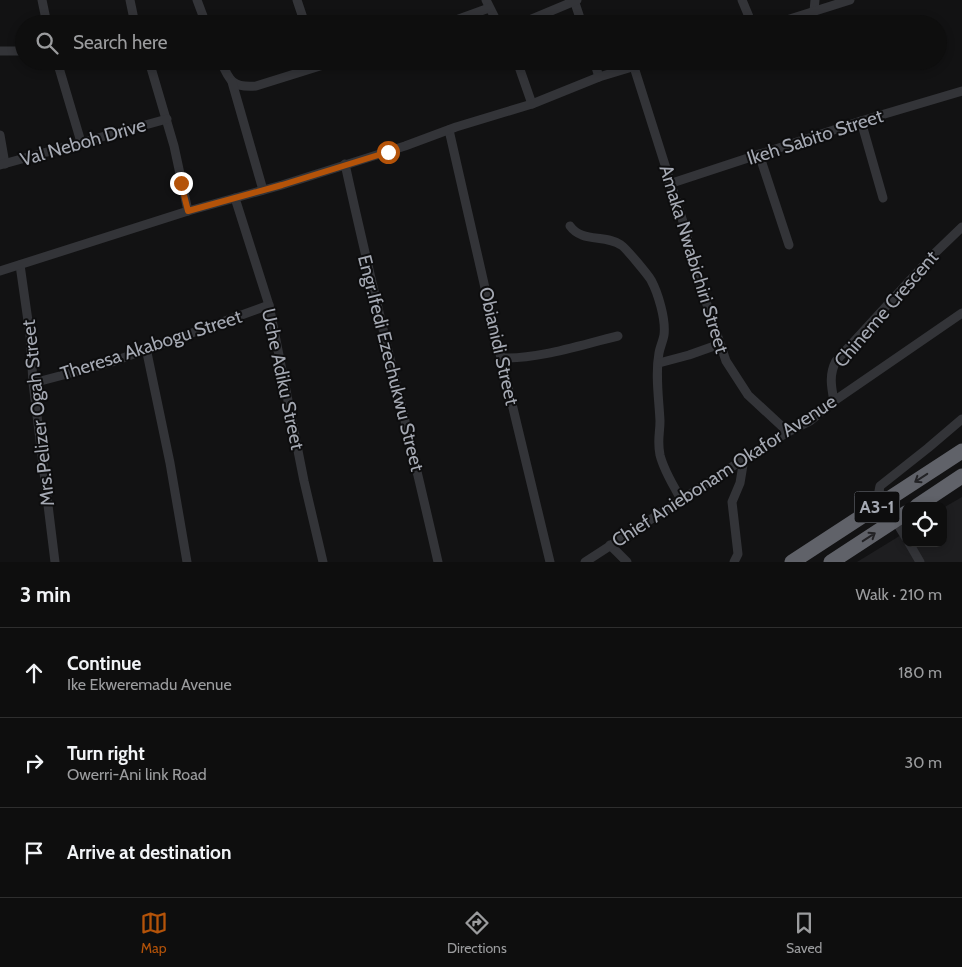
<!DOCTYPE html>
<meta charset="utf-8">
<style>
:root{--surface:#0e0e0e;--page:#171717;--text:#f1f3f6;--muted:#9b9c9e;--line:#2e2e2e;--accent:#b45309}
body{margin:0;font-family:Cabin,sans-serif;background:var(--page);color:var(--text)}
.controls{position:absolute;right:15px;bottom:15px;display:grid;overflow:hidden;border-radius:10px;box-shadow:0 2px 8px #0003}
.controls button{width:45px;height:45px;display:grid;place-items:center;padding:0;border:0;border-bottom:1px solid var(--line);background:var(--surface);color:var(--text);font:25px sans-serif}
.stop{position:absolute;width:15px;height:15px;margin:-11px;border:4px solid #b45309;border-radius:50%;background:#fff}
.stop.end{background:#b45309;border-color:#fff;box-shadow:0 1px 5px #0008}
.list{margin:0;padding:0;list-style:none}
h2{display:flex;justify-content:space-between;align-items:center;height:65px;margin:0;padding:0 20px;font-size:21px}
h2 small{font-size:16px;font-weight:400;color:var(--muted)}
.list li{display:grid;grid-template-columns:32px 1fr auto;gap:15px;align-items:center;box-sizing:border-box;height:90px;padding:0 20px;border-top:1px solid var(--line)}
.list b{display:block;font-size:19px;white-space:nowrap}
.list p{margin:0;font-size:16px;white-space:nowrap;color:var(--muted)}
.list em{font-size:16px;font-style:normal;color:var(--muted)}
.icon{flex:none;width:28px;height:28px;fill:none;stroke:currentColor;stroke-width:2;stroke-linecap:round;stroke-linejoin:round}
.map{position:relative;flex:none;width:962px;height:562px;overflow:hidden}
.search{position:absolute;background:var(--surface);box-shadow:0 2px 8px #0003;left:15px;right:15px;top:15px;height:55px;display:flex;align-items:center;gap:12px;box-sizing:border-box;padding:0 18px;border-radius:28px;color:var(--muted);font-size:19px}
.sheet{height:335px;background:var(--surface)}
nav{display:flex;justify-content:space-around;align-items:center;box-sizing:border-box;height:70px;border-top:1px solid var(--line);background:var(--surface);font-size:14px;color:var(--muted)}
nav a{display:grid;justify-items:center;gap:2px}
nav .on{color:var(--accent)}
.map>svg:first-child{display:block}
.built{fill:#1e1e20}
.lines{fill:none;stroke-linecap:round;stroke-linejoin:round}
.street{stroke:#333438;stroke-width:9}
.highway{stroke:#606269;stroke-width:15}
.oneway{stroke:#222225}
.route{stroke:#b45309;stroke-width:6}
.labels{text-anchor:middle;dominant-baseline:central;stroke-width:4;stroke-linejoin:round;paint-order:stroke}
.shield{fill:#0d0d0e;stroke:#777a82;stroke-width:1}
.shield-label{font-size:18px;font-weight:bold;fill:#a5a9b3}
.street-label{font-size:19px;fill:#a5a9b3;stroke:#0d0d0e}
</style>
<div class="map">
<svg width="962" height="562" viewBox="0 0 962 562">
<rect width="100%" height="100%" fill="#121213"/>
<polygon class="built" points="962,497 962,562 857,562 906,532 906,543 943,543 943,508"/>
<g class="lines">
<g class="street">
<polyline points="42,0 47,24"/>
<polyline points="130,0 135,24"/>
<polyline points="197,0 206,24"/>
<polyline points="297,0 305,24"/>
<polyline points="486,0 498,24"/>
<polyline points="574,0 582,24"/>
<polyline points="742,0 752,24"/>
<polyline points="814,11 815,0"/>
<polyline points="445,24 489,8"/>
<polyline points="520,24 577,0"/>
<polyline points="774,24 850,0"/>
<polyline points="0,51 24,51"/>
<polyline points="57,61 81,142"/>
<polyline points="149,61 174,146 188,211"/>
<path d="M221 61C229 81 233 88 256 86L336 61"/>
<polyline points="517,61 532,104"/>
<polyline points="594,61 599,77"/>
<polyline points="634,67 684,225 698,278 726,361 748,395 788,432"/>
<polyline points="232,82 263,190"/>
<polyline points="861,121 883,198"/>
<polyline points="449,130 501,358 550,562"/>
<polyline points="0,135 5,164"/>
<polyline points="759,154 789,245"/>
<path d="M345 164C374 297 408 429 438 562"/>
<polyline points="0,165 167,119"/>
<polyline points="669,184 861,121 962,91"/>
<polyline points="235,198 269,305 304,481 323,562"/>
<path d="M570 226C582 243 605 234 621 245 626 248 648 275 651 280 658 293 666 319 664 335 663 341 660 347 659 353 655 375 659 399 660 421 660 434 657 440 660 455 664 471 673 485 681 499"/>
<polyline points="20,265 30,335 33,383 55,562"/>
<polyline points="0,271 188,211 282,185 405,146 456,127 532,104 599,77 652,61"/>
<polyline points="146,348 170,463 187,562"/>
<path d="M501 358C540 359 580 345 618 336"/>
<polyline points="659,363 689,355 720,344"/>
<polyline points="33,383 109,363 269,305"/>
<path d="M834 401C831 386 829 374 836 361L935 253 962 227"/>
<polyline points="885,502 879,491 880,486 928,448 962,419"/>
<polyline points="895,520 906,538"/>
<polyline points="909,543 920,562"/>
<polyline points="610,545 627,562"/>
<polyline points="585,562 744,459 788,432 810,421 834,401 962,313"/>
<polyline points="734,562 738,554 732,502 740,483 744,459"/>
</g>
<g class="highway">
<polyline points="917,506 962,476"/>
<polyline points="792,562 962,451"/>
<polyline points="831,562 906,513"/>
</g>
</g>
<defs><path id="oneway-shaft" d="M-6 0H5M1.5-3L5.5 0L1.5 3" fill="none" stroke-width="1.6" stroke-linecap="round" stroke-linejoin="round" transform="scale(1.25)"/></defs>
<g class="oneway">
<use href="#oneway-shaft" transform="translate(921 478) rotate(147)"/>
<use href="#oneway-shaft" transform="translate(869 537) rotate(-33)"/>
</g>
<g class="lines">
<polyline class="route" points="181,183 188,211 282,185 388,152"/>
</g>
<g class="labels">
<rect class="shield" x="854.5" y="491.5" width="45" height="31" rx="4"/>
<g class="shield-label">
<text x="877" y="507">A3-1</text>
</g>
<g class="street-label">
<text transform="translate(815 137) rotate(-18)">Ikeh Sabito Street</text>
<text transform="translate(83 142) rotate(-16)">Val Neboh Drive</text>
<text transform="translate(694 259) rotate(73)">Amaka Nwabichiri Street</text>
<text transform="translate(886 309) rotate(-49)">Chineme Crescent</text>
<text transform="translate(151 345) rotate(-18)">Theresa Akabogu Street</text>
<text transform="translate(499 346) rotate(77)">Obianidi Street</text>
<text transform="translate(391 363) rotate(76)">Engr.Ifedi Ezechukwu Street</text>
<text transform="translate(283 379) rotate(78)">Uche Adiku Street</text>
<text transform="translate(38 413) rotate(-96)">Mrs.Pelizer Ogah Street</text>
<text transform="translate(724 471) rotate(-33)">Chief Aniebonam Okafor Avenue</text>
</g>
</g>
</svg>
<div class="controls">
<button><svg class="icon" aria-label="locate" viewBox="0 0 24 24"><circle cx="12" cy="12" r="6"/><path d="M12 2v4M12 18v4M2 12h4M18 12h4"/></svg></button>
</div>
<div class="stop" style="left:388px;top:152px"></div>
<div class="stop end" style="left:181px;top:183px"></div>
<div class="search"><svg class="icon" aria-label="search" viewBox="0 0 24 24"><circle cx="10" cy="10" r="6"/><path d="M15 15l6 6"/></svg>Search here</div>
</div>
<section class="sheet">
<h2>3 min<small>Walk · 210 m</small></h2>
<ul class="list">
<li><svg class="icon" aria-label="ahead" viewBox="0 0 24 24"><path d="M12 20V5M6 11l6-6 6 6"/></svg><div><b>Continue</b><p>Ike Ekweremadu Avenue</p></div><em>180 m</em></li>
<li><svg class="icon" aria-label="right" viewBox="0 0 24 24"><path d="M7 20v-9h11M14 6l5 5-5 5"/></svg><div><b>Turn right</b><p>Owerri-Ani link Road</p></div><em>30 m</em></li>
<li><svg class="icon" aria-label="arrive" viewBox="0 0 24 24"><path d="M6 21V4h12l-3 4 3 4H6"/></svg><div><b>Arrive at destination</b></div></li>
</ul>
</section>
<nav>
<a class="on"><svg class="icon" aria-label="map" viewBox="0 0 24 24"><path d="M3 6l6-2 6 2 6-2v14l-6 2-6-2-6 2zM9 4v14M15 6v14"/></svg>Map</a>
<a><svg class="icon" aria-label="directions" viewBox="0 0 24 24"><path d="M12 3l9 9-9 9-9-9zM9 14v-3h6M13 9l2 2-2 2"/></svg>Directions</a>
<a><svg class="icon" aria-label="saved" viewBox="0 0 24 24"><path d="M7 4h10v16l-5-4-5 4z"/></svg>Saved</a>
</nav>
